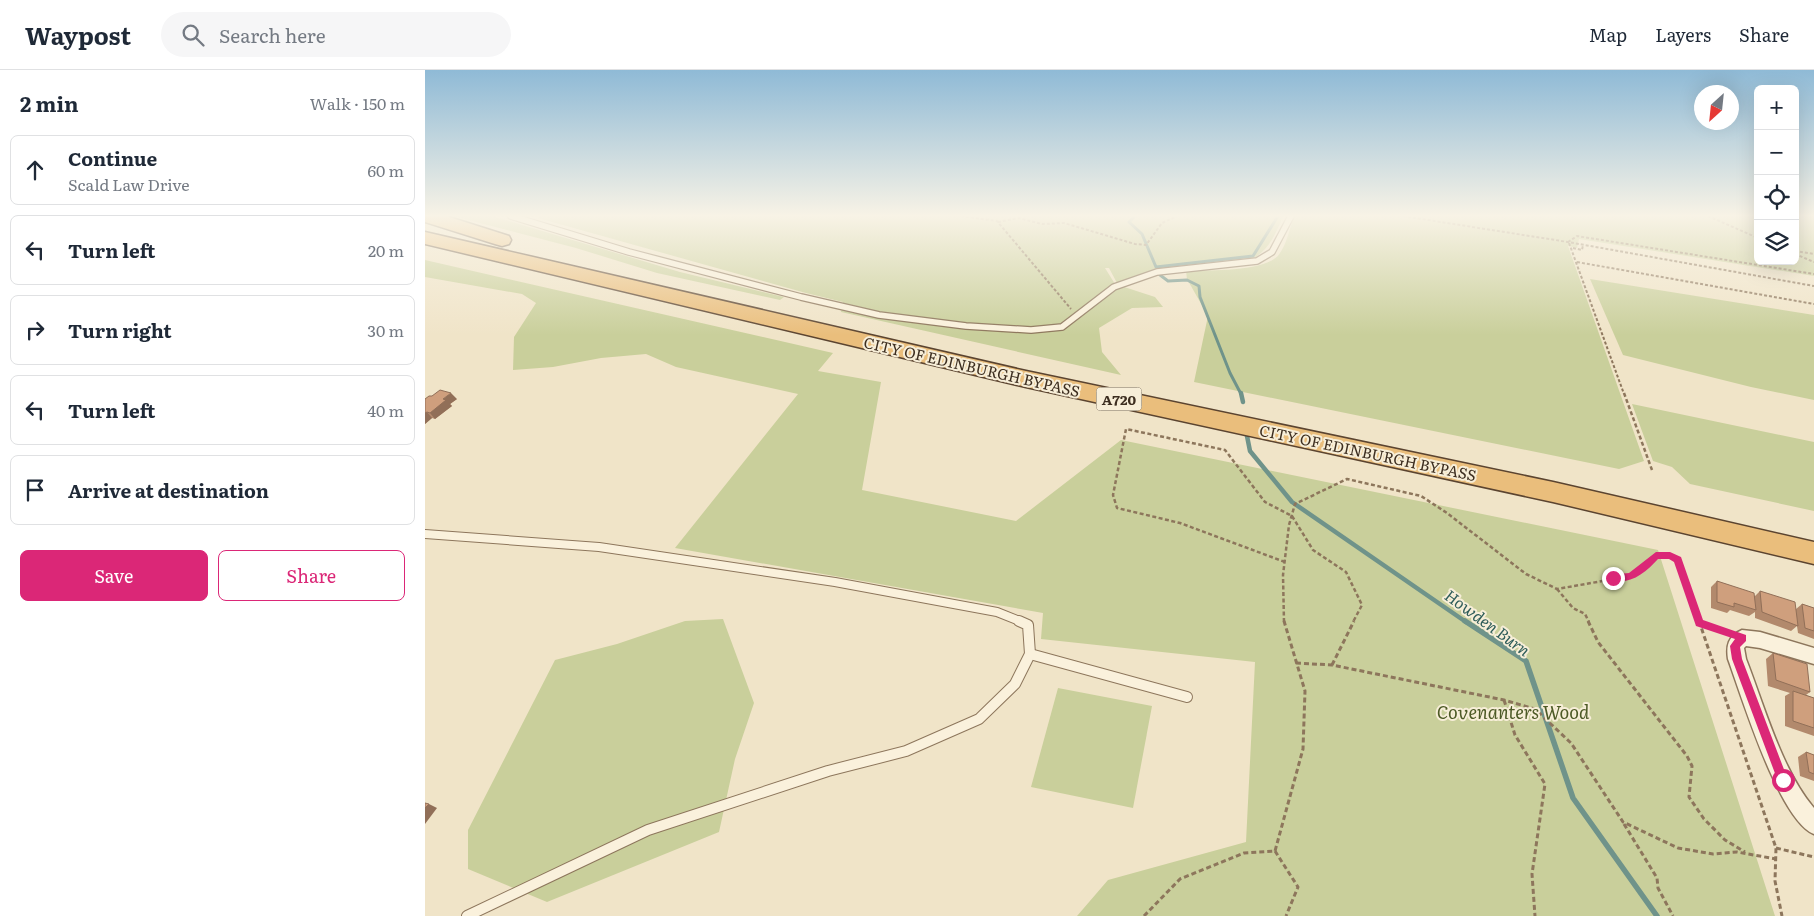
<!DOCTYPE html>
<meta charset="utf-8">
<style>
:root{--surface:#fff;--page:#f6f6f7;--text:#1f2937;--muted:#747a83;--line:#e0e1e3;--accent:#db2777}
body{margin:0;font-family:Literata,serif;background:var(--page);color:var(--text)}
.controls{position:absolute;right:15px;top:15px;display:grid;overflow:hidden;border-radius:8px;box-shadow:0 5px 20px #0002}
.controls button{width:45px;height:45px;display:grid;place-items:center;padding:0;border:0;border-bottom:1px solid var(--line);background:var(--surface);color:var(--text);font:25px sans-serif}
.compass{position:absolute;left:1269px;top:15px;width:45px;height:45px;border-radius:50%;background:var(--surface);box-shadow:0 5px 20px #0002;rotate:207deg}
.stop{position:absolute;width:15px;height:15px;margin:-11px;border:4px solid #db2777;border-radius:50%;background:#fff}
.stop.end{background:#db2777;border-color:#fff;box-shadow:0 1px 5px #0008}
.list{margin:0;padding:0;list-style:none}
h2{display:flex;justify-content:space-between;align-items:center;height:65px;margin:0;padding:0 20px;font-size:21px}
h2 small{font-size:16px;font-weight:400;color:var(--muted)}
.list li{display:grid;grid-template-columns:32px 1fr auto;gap:15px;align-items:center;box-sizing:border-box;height:70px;margin:0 10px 10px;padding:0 10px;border:1px solid var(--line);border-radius:8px}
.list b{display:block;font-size:19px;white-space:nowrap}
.list p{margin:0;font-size:16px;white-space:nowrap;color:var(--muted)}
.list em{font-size:16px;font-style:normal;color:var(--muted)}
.actions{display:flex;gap:10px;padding:15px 20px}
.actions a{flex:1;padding:11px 0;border:1px solid var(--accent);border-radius:8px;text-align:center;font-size:18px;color:var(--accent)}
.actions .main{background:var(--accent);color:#fff}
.icon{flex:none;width:28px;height:28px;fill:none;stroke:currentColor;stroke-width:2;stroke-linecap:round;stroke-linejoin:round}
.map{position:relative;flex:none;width:1389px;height:846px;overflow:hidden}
header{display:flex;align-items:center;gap:30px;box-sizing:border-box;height:70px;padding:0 25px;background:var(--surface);border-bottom:1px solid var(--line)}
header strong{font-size:24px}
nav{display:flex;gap:28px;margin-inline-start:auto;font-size:18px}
.search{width:350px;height:45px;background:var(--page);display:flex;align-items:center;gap:12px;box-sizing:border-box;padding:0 18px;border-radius:28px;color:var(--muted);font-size:19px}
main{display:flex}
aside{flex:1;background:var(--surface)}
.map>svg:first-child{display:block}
.green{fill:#c9cf9b}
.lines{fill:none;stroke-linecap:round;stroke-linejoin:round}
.stream-far2{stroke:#6f938a;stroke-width:3}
.stream-far1{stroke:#6f938a;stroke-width:4.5}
.stream{stroke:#6f938a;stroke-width:5.5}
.service-far2-casing{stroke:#8d765c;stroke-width:8}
.service-far1-casing{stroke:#8d765c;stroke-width:10}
.service-casing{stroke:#8d765c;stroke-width:12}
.minor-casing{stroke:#8d765c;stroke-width:3}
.trunk-casing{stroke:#5b4430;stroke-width:3}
.path-far2{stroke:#8d765c;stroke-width:2;stroke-dasharray:3 2;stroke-linecap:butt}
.path-far1{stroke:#8d765c;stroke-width:2.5;stroke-dasharray:4 2.5;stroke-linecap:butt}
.path{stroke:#8d765c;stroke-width:3;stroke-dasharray:5 3;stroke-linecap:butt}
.service-far2{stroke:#faf1dc;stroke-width:5.5}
.service-far1{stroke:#faf1dc;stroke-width:8}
.service{stroke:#faf1dc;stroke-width:10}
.minor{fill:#faf1dc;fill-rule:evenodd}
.trunk{fill:#eabe7c;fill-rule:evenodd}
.wall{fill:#b2896c}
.shaded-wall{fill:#916f58}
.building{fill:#cf9f7d;stroke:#916f58}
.route{fill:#db2777}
.labels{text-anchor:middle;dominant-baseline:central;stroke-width:4;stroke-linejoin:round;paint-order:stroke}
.shield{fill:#f7eed8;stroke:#756857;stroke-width:1}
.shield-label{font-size:14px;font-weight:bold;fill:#3d2e20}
.street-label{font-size:15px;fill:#3d2e20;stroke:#f7eed8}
.water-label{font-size:16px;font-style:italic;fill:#2f5d5a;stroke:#f7eed8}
.near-park-label{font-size:18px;font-style:italic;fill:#4d5a26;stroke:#f7eed8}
</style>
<header>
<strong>Waypost</strong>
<div class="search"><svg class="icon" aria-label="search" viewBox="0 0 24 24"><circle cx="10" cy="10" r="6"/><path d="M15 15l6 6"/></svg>Search here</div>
<nav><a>Map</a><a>Layers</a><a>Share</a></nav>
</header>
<main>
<aside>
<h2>2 min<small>Walk · 150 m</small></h2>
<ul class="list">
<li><svg class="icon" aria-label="ahead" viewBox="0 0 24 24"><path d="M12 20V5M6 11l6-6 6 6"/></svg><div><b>Continue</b><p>Scald Law Drive</p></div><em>60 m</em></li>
<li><svg class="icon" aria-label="left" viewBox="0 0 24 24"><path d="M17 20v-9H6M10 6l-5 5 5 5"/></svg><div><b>Turn left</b></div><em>20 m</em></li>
<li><svg class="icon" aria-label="right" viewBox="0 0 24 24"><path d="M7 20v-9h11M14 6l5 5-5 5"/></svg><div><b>Turn right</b></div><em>30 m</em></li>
<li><svg class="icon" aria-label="left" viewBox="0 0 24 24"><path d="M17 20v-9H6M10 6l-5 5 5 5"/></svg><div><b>Turn left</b></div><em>40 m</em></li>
<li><svg class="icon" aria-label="arrive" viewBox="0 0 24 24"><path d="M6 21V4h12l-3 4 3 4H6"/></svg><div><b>Arrive at destination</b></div></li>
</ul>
<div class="actions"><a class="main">Save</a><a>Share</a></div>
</aside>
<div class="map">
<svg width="1389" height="846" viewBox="0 0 1389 846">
<rect width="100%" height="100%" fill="#f0e4c8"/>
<g class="green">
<polygon points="28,146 67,146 255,202 359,227 355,230 232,203 151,178"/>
<path d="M114 146H858C850 165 845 179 826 190L737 198 692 213 684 198H680L690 214 730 227 738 237 707 238 674 258 677 282 696 305 416 242 418 232 381 223 113 148Z"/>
<path d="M869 146H1333V191H1370V146H1389V206L1154 169 1152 178 1143 176 1219 391 1194 399 769 312 783 246 762 209 761 201C783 200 843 203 855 183 862 173 865 158 869 146Z"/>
<polygon points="0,190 408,283 393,301 456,312 437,420 591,451 696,370 1233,480 1350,846 652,846 683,810 821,772 830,592 616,569 618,543 250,478 373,324 251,297 221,284 176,288 128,297 88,300 89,267 111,233 97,224 0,207"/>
<polygon points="1165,209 1389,245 1389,330 1326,317 1198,285"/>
<polygon points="1207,334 1389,372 1389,441 1265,414 1247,397 1228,391"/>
<polygon points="298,549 329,633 310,689 294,762 122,832 43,799 43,760 130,590 192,574 260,551"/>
<polygon points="633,618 727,636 708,738 606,717"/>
</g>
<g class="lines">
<g class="stream-far2">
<polyline points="710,146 704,152 717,164 731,197 828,186 853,146"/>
<polyline points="735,205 743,211 762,210 774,216 775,227 805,303 816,324"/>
</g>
<g class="stream-far1">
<polyline points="816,323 818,332"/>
<polyline points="822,366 825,381 867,432 1041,552"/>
</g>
<polyline class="stream" points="1040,551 1101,591 1148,728 1232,846"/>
<defs>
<polyline id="service-far2" points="86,146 204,182 376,227 454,245 541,256 606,260 637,257 689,217 732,202 832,191 847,182 866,146"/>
<polyline id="service-far1" points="0,464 174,477 410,512 572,542 597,552"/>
<g id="service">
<polyline points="605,584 762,627"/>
<polyline points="42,846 223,760 403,701 481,681 554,649 590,614 605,584 603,555 594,551"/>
</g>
<path id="minor" d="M1317 560 1335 562 1389 578V594L1335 578 1321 576 1319 578 1321 589C1339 635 1357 701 1389 738V764C1354 750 1317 627 1303 589 1301 576 1303 566 1317 560Z"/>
<g id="trunk">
<polygon points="0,146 21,146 84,166 86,170 84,174 77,176 70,174 0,152"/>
<polygon points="0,162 601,301 1128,412 1389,472 1389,494 1128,432 601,317 0,174"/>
</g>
</defs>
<use href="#service-far2" class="service-far2-casing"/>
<use href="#service-far1" class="service-far1-casing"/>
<use href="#service" class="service-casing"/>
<use href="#minor" class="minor-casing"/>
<use href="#trunk" class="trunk-casing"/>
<g class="path-far2">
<polyline points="536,146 572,151 646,239"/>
<polyline points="978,146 1143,172 1389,216"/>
<polyline points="1283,146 1333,168"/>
<polyline points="573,152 594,148 617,154 639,153 710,174 721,175 737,153 752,146"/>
<polyline points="1143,172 1152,166 1389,204"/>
<polyline points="1144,173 1199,324"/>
<polyline points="1148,178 1157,180 1158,175"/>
<polyline points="1370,181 1389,184"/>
<polyline points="1370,184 1389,192"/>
<polyline points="1152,192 1389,234"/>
</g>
<g class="path-far1">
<polyline points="1199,323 1227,400"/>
<polyline points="860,492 755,453 692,438 688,425 701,359 800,380 840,432 867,446 888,480 921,502 937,535 928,552"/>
<polyline points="1132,519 1148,538 1160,544 1164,552"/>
<polyline points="859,552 858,505 864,455 870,434 922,409 996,426 1022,443 1101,504 1132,519 1206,506 1219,498 1231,486 1245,486 1253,490 1274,552"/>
</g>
<g class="path">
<polyline points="1163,551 1173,572 1262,686 1267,696 1264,727 1279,749 1300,770 1320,782"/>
<polyline points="1274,551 1351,778 1350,811 1357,846"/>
<polyline points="1274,553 1301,562"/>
<polyline points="871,593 907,595 1079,630 1110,639 1146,673 1198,752 1253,778 1288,784 1312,782 1351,789"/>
<polyline points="907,595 929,551"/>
<polyline points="1079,630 1090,665 1120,714 1107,804 1110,846"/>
<polyline points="1199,754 1232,808 1233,818 1248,846"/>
<polyline points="1351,778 1389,787"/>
<polyline points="850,781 873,817 861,846"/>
<polyline points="719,846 755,809 819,783 850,781 878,679 880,621 859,551"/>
</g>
<use href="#service-far2" class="service-far2"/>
<use href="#service-far1" class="service-far1"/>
<use href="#service" class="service"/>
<use href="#minor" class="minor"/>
<use href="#trunk" class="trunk"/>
</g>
<g class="wall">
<polygon points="0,329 32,329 25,334 27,336 10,349 7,348 0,354"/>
<polygon points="1292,511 1330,526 1335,521 1371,539 1377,534 1389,538 1389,569 1373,563 1372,556 1366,561 1330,548 1330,542 1324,546 1305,540 1302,543 1286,538 1286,517"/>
<polygon points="1348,583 1385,622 1381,625 1389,628 1389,666 1360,656 1360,626 1365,623 1343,616 1341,589"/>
<polygon points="1381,682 1389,685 1389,711 1375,706 1373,687"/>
</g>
<g class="shaded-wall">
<polygon points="26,323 32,329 25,334 27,336 10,349 5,343 18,329"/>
<polygon points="2,342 7,348 0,354 0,343"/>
<polygon points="4,734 12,738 0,754 0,738"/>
</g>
<g class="building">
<polygon points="15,320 26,323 18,329 21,330 5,343 2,342 0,343 0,329 4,326 7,326"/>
<polygon points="1292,511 1329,523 1331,540 1309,533 1309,537 1292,532"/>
<polygon points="1335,521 1370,532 1373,556 1337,542"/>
<polygon points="1377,534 1389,538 1389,561 1380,558"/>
<polygon points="1348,583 1382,594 1385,622 1351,610"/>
<polygon points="1368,621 1389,628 1389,658 1368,651"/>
<polygon points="1381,682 1389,685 1389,704 1384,702"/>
<polygon points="0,733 4,734 0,738"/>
</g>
<linearGradient id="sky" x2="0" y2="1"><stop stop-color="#8fbad6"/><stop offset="0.55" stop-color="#f8f3e6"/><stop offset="1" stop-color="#f8f3e6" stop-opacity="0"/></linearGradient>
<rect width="1389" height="265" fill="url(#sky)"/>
<path class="route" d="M1231 482H1245L1256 487 1278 550 1321 565V571L1315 577 1317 589 1363 710 1362 714 1358 715 1354 714 1307 589 1305 576 1310 569 1271 556 1249 492 1244 489H1233C1220 503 1205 516 1184 510V505L1204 503Z"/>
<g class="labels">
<rect class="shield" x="671.5" y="317.5" width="45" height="23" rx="4"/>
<g class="shield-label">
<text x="694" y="329">A720</text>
</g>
<g class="street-label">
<text transform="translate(547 296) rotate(13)">CITY OF EDINBURGH BYPASS</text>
<text transform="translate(943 382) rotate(12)">CITY OF EDINBURGH BYPASS</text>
</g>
<g class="water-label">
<text transform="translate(1063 552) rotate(36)">Howden Burn</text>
</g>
<g class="near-park-label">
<text x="1088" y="641">Covenanters Wood</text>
</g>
</g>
</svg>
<div class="controls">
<button>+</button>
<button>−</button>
<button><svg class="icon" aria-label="locate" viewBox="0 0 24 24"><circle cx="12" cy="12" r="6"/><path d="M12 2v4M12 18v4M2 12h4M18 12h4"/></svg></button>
<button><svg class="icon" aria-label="layers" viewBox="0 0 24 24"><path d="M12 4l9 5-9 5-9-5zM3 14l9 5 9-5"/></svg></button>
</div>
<svg class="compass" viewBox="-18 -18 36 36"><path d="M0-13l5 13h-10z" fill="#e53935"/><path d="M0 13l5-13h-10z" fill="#747a83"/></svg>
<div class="stop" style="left:1358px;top:710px"></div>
<div class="stop end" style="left:1188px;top:508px"></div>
</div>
</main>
